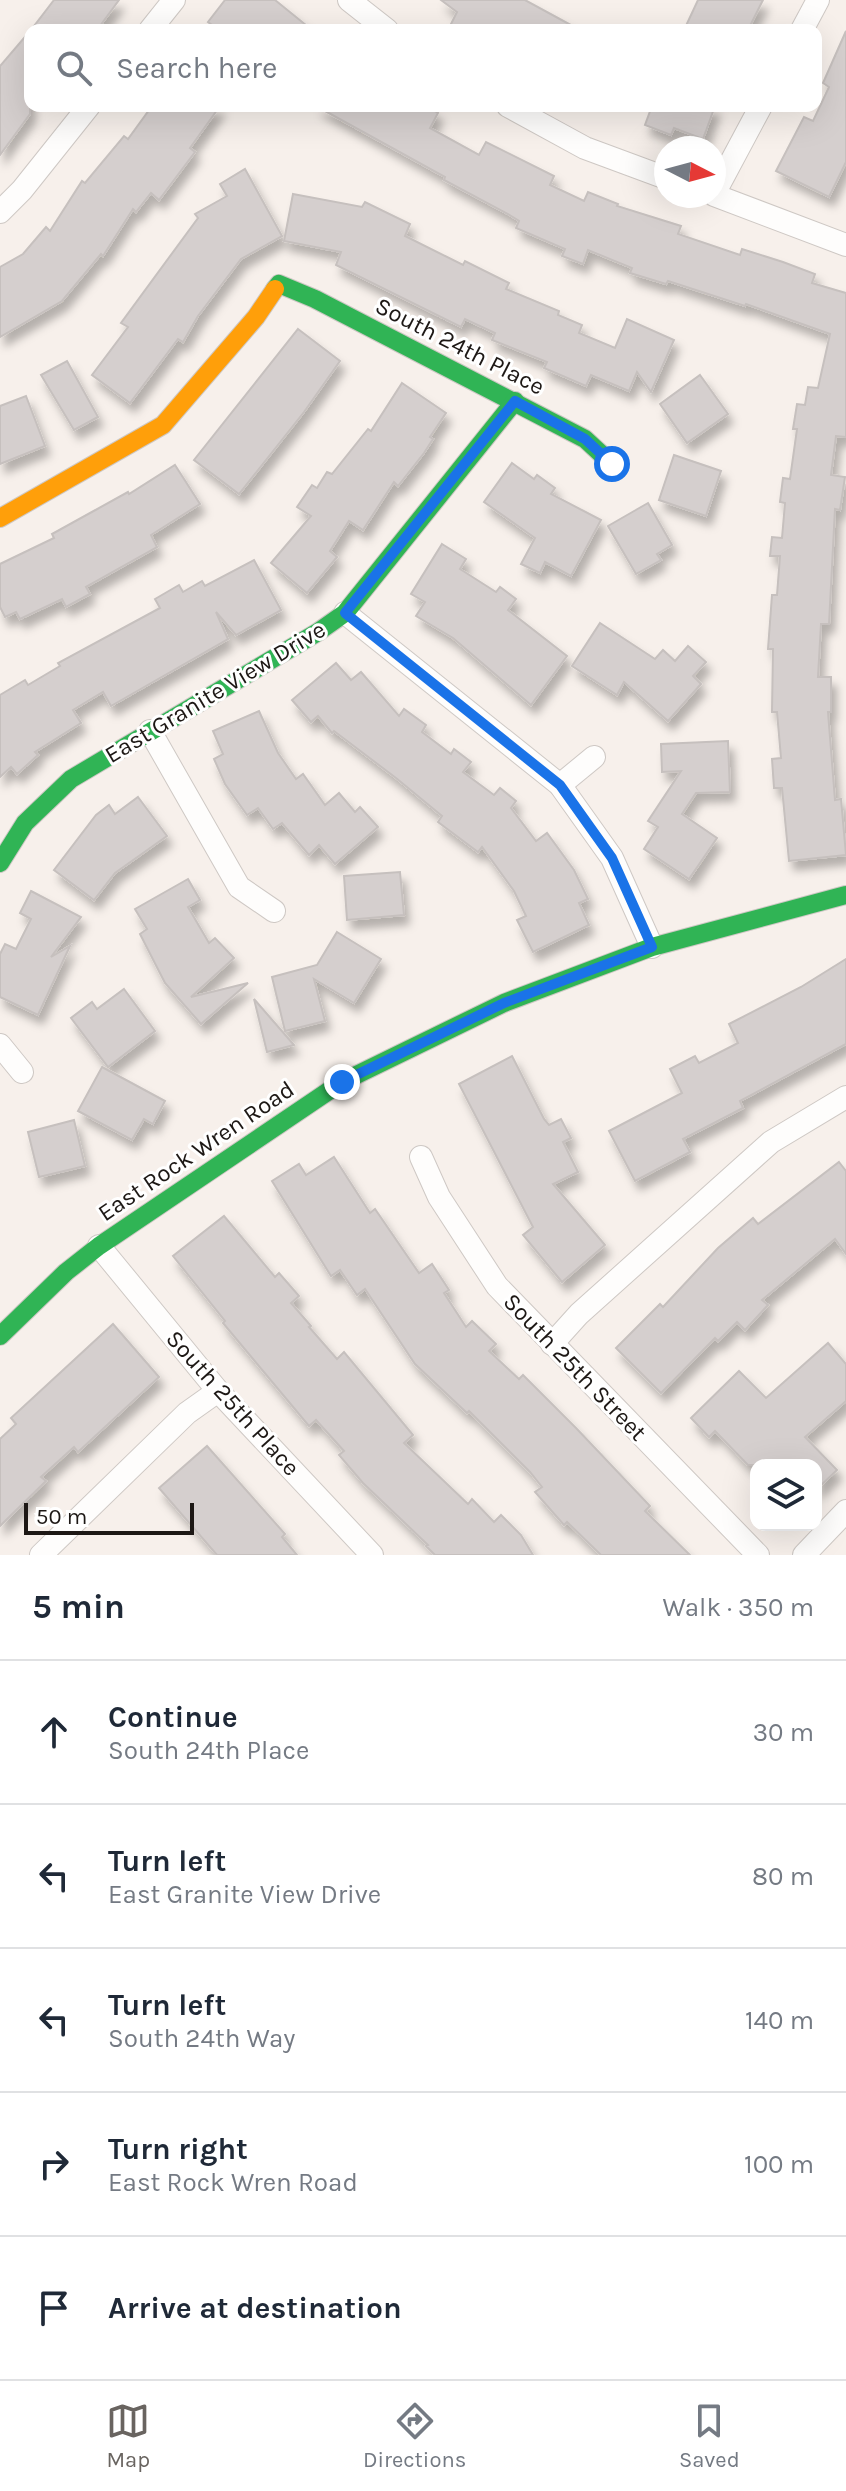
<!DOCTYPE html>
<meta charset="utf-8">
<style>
:root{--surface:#fff;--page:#f6f6f7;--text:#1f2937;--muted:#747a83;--line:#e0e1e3;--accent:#696460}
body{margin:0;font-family:Karla,sans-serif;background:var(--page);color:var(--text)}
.controls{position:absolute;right:24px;bottom:24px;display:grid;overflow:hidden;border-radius:16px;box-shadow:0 8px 32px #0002}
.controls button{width:72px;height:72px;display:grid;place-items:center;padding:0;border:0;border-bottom:2px solid var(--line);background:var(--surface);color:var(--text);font:40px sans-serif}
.compass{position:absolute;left:654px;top:136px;width:72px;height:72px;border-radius:50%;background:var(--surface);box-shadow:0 8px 32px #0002;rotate:96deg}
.scale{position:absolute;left:24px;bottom:20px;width:170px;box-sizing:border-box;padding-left:8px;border:4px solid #1d1815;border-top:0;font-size:22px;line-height:28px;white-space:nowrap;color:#1d1815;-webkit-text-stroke:6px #fff;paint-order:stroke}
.stop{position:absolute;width:24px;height:24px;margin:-18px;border:6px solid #1a73e8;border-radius:50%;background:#fff}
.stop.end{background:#1a73e8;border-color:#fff;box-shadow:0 2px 8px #0008}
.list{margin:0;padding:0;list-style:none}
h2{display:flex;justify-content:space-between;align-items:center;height:104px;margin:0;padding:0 32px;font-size:34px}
h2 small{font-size:26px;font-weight:400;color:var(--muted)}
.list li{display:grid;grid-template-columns:52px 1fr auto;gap:24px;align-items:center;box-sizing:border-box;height:144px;padding:0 32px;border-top:2px solid var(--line)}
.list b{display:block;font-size:30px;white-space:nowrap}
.list p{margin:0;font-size:26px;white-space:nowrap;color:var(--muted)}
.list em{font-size:26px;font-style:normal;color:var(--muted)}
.icon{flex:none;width:44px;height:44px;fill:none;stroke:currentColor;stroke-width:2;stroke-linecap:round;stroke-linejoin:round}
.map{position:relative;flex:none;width:846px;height:1555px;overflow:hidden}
.search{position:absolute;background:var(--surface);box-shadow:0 8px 32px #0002;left:24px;right:24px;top:24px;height:88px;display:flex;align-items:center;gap:20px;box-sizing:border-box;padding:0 28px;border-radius:16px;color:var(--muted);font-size:30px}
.sheet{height:824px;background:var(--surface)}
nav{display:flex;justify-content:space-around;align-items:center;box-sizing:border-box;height:112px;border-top:2px solid var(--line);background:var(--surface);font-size:22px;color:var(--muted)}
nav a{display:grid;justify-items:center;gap:4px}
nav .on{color:var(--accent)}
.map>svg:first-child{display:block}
.building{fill:#d5cfce;stroke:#c6c0be;stroke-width:2;filter:url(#shadow)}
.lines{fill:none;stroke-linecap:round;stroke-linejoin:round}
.street-casing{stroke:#cec8c4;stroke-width:24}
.fast-casing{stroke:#cec8c4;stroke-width:20}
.slow-casing{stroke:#cec8c4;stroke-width:20}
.street{stroke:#fefdfc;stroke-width:22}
.fast{stroke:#30b455;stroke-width:18}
.slow{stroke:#ff9f0a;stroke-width:18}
.route{stroke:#1a73e8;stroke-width:10}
.labels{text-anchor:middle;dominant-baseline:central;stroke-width:6;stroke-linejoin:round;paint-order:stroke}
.street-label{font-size:24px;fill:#1d1815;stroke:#fff}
</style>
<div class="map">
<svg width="846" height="1555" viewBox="0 0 846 1555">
<defs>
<filter id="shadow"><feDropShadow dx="5" dy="9" stdDeviation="4" flood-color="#0004"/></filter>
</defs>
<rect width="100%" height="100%" fill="#f7f0eb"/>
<g class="building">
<polygon points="54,0 119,0 97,30 31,30"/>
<polygon points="225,0 275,0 312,30 219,30 208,22"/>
<polygon points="441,0 525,0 580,30 448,30 457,12"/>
<polygon points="698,0 763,0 748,30 684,30"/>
<polygon points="30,31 30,114 0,155 0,66"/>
<polygon points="846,31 846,162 829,197 776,171 804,117 813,121 829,87 823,83"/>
<polygon points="152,106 220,106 190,148 195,152 159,200 151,193 136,212 133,209 103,256 101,254 62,301 0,337 0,267 23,254 46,227 50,231 82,181 85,183 124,136 128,139"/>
<polygon points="316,106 426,106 438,113 430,128 479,155 486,142 554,176 550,185 584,201 588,192 618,204 617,206 681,226 678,234 740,255 742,249 783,262 815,274 812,283 846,293 846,437 836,436 831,475 845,477 840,510 835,509 829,624 821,624 818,677 831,677 831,712 828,712 835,800 841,799 846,855 789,861 782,788 774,788 772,759 781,758 777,712 772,712 773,649 768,649 772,595 777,595 780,556 770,556 772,537 782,538 785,503 780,502 783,478 790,479 797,429 793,429 797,404 805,405 808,387 818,388 830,334 746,304 745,306 668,281 666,284 630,273 632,268 588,250 583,264 562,256 565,249 516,228 519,221 508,214 444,180 445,177"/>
<polygon points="652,106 715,106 703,139 674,128 671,135 645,125"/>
<polygon points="245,169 282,236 241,259 198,316 183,342 178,339 130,403 92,375 128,327 121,323 198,218 195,214 227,196 220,184"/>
<polygon points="293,194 362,207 365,202 410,224 405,236 463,265 465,261 509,283 506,289 559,311 558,315 582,325 579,333 615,348 627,319 674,340 651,392 637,372 629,391 591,375 586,386 544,368 547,362 492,340 495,333 465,319 461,327 336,265 341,252 284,241"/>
<polygon points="298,329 340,361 304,412 239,494 194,460"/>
<polygon points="67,361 98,417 74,430 41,375"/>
<polygon points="700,375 728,414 687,443 660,404"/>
<polygon points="402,383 446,413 430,437 433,439 424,453 398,486 394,482 363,530 349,521 330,551 337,557 307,593 271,563 311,516 297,507 312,485 317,488 327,472 332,474 368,429 371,431"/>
<polygon points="26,396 45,446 0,464 0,406"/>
<polygon points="674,455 721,471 706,516 659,500"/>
<polygon points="512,463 534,479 537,475 555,488 551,494 601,520 571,576 545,562 540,573 521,564 535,538 484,502"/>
<polygon points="175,465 200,504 151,535 157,547 86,587 90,594 66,607 62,599 20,619 16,612 5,617 0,607 0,564 54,538 52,534 128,492 129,494"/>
<polygon points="648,503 672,545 657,554 661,560 636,574 608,526"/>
<polygon points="442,544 466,559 460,569 496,592 500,587 516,599 508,610 567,656 531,705 453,638 416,616 425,602 411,594"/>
<polygon points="254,560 281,610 236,635 216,612 228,639 111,706 103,692 73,710 81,723 35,752 38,755 17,774 11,767 0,777 0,695 25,680 28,685 60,666 58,663 160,608 155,599 179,585 183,592 202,581 205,586"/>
<polygon points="600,623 655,659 663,650 675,661 688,646 706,662 693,676 701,684 668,721 624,682 617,695 572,666"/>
<polygon points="336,663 351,680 361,672 399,716 404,709 426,725 422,732 451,754 454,749 471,762 463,772 494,795 500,788 516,801 511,808 536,841 547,833 574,870 588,899 579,903 589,925 533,952 517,920 526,916 514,891 482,847 478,852 438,822 442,816 396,778 334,731 332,733 318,716 311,722 292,700"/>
<polygon points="259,711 278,753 296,779 303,774 325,805 339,793 355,812 360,807 378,827 335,864 319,845 309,855 282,823 273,829 258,808 247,815 225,784 214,759 223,754 213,731"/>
<polygon points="728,741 730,792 696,793 682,814 717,838 689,879 644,849 658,827 648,821 681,771 662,772 661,744"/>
<polygon points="138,797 167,836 115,873 94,900 54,870 96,815 109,805 115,814"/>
<polygon points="400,872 404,915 347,920 344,876"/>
<polygon points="188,879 200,900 188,907 209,943 215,938 234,958 191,997 248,983 201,1024 165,983 140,934 147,929 135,909"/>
<polygon points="31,891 81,917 51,957 70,946 38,1015 0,997 0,954 5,944 16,949 31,919 20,913"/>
<polygon points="337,932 381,959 354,1003 314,979 325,1021 285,1031 272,977 317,965"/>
<polygon points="846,959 846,1044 740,1101 743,1108 683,1139 690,1152 635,1181 609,1131 682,1093 670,1069 695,1056 699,1063 738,1043 729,1024 801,987"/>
<polygon points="124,989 155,1031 108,1067 71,1018 92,1002 97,1009"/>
<polygon points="254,999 294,1045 267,1052"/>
<polygon points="512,1056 544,1119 549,1125 561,1119 571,1138 563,1142 578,1172 553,1184 605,1245 562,1282 523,1235 533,1227 459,1084"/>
<polygon points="102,1067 165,1101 153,1124 144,1119 132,1140 78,1111"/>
<polygon points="74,1120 85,1166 39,1177 28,1132"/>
<polygon points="334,1157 370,1213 375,1209 419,1273 432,1264 449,1290 444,1293 466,1327 472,1321 496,1344 489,1351 519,1379 523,1375 576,1428 650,1506 645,1511 690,1555 601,1555 567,1522 564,1525 535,1492 542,1487 530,1472 469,1411 467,1413 415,1364 365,1289 357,1295 340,1270 331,1276 272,1181 299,1164 306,1175"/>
<polygon points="839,1162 846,1171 846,1254 835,1239 762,1300 768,1305 745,1330 737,1322 718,1341 715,1338 661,1393 616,1348 660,1304 663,1307 718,1248 753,1218 758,1224"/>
<polygon points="224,1216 275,1277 279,1273 299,1296 291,1303 311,1326 309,1327 337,1359 344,1352 413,1435 404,1443 468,1504 472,1499 494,1522 501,1515 521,1535 533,1555 435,1555 426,1546 428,1545 363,1483 339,1455 344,1451 316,1420 309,1426 223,1323 225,1321 173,1256"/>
<polygon points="113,1324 159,1377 78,1452 74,1447 41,1477 46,1481 0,1526 0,1439 16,1424 11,1418"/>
<polygon points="828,1343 846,1364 846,1401 805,1437 837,1470 816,1490 816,1465 748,1465 715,1431 709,1437 691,1418 739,1371 766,1398"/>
<polygon points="207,1446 285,1534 282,1537 297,1555 217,1555 159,1488"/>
</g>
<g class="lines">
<defs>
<g id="street">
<polyline points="349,0 387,30"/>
<polyline points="150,30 174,0"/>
<polyline points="802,30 818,0"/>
<polyline points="508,106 585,148 666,178"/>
<polyline points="714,194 761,106"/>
<polyline points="714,195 846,245"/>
<polyline points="0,212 22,190 89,106"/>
<polyline points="345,613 560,785 612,858 652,947"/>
<polyline points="150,731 239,887 274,911"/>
<polyline points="560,785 594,757"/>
<polyline points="0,1045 22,1072"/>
<polyline points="421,1157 439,1197 497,1286 758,1555"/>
<polyline points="99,1246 218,1391 372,1555"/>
<polyline points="552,1344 579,1314 771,1142 846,1097"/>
<polyline points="41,1555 187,1413 218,1391"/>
<polyline points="804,1555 846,1511"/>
</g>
<g id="fast">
<polyline points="275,289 279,284 315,299 585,439 612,464"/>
<polyline points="0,863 25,823 71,779 318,632 345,613 515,401"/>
<polyline points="0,1336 66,1272 99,1246 342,1082 504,1003 652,947 846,895"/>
</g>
<polyline id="slow" points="0,518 163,425 256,317 275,289"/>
</defs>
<use href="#street" class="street-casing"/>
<use href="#fast" class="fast-casing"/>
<use href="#slow" class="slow-casing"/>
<use href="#street" class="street"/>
<use href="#fast" class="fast"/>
<use href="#slow" class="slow"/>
</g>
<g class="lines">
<polyline class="route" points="342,1082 504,1003 652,947 612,858 560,785 345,613 515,401 585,439 612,464"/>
</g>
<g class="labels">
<g class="street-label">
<text transform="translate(460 346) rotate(27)">South 24th Place</text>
<text transform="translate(215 692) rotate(-31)">East Granite View Drive</text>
<text transform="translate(196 1151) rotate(-34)">East Rock Wren Road</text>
<text transform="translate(575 1367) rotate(46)">South 25th Street</text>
<text transform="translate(233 1403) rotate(48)">South 25th Place</text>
</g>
</g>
</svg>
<div class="controls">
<button><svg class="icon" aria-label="layers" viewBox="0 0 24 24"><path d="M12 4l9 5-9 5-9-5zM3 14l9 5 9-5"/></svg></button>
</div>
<svg class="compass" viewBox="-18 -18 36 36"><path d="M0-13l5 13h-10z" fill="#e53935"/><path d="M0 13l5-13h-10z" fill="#747a83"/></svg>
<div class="scale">50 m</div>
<div class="stop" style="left:612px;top:464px"></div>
<div class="stop end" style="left:342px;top:1082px"></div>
<div class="search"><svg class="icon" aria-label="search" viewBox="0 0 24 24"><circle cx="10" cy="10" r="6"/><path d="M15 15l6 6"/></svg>Search here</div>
</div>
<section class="sheet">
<h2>5 min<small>Walk · 350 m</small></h2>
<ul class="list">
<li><svg class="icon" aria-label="ahead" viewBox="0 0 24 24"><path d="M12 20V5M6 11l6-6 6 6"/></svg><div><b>Continue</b><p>South 24th Place</p></div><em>30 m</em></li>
<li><svg class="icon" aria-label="left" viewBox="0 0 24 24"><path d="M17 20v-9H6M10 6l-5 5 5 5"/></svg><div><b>Turn left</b><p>East Granite View Drive</p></div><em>80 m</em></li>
<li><svg class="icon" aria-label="left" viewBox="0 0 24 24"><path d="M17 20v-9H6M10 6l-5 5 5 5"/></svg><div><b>Turn left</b><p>South 24th Way</p></div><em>140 m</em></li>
<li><svg class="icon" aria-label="right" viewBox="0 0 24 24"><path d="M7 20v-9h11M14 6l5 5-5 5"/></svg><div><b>Turn right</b><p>East Rock Wren Road</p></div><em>100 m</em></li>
<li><svg class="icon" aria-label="arrive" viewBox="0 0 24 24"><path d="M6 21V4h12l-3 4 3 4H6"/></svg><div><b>Arrive at destination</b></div></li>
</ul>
</section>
<nav>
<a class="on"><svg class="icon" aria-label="map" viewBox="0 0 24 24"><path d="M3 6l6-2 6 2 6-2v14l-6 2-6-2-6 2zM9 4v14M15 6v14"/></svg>Map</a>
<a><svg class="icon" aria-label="directions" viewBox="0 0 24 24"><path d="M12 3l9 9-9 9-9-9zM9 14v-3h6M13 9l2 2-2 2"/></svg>Directions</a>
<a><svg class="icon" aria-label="saved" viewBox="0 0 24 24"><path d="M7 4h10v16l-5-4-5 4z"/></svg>Saved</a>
</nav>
